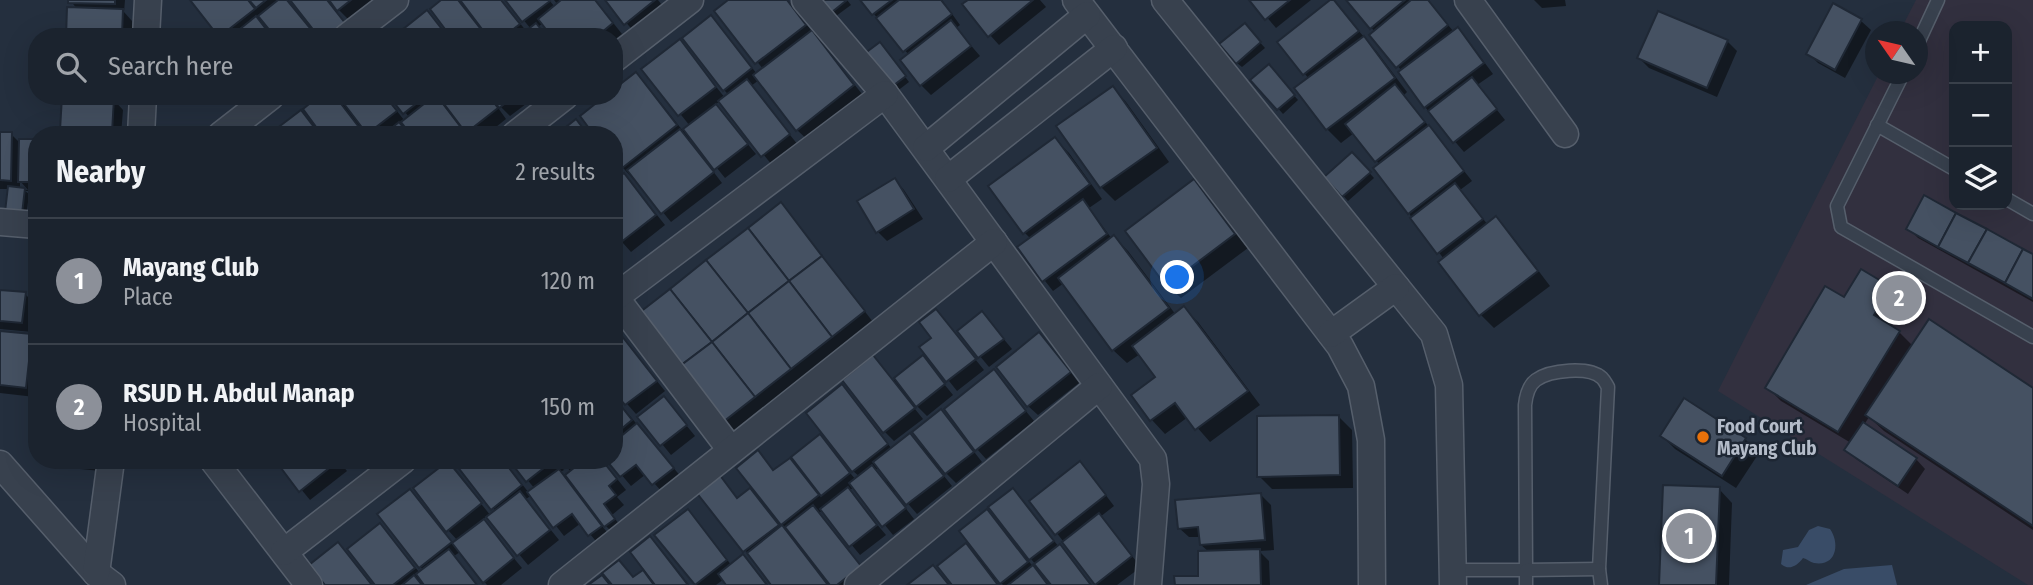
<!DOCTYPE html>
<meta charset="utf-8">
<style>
:root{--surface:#1b232e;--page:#242b36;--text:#f1f3f6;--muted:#a0a4aa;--line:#39404a;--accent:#8c9099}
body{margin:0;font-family:"Fira Sans Condensed",sans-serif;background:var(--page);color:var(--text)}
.controls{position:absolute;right:21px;top:21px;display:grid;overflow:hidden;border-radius:14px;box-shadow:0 7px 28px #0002}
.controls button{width:63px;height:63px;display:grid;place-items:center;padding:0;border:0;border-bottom:2px solid var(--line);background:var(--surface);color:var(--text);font:35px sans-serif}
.compass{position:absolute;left:1865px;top:21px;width:63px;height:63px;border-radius:50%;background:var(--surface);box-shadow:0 7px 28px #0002;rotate:304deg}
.you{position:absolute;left:1178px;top:278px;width:24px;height:24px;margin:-18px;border:5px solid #fff;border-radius:50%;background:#1a73e8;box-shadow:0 0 0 10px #1a73e833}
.badge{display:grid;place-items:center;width:46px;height:46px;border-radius:50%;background:var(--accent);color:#fff;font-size:23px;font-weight:700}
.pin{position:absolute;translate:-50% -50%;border:4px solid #fff;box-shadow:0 2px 7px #0006}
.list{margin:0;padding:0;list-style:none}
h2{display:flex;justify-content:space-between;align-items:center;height:91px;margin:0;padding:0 28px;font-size:30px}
h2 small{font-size:23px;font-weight:400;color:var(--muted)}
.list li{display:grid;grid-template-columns:46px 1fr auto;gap:21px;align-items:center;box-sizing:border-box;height:126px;padding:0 28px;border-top:2px solid var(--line)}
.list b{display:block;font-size:26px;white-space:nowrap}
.list p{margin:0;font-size:23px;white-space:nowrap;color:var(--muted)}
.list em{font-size:23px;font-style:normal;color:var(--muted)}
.icon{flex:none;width:38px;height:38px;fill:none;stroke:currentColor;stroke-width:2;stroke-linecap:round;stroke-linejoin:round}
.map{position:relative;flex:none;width:2033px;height:585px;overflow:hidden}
.search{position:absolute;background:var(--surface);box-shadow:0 7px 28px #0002;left:28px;top:28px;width:595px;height:77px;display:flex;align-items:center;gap:18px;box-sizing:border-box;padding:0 24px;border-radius:28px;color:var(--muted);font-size:26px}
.panel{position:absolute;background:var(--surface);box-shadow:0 7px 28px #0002;left:28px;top:126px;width:595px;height:343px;border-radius:28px}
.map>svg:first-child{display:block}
.medical{fill:#32303f;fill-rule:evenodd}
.water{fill:#394c67}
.shadow{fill:#0007;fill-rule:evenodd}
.building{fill:#455162;stroke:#1f2835;stroke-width:2}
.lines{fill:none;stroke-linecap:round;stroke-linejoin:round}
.service-casing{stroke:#565f6c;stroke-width:15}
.minor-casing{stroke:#565f6c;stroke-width:29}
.service{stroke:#38414e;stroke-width:12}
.minor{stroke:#38414e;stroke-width:26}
.food-dot{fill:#e8710a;stroke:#1d2633;stroke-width:2.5}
.labels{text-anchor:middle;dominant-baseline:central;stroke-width:5;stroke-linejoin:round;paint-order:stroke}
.poi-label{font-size:19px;font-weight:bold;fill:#b4bcc9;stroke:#1d2633;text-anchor:start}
</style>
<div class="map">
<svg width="2033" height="585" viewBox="0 0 2033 585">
<rect width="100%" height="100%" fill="#242f3e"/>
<path class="medical" d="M1916 0H2033V585H2028L1718 391 1879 74H1918V32L1900 31ZM1954 26H2007V205H1954Z"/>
<g class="water">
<path d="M1818 526 1830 529C1840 543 1837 567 1814 563 1810 562 1807 559 1803 558 1797 566 1789 571 1781 564L1783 550 1798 547 1809 530Z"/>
<polygon points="1892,565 1897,585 1806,585 1844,569"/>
</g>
<g class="shadow">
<polygon points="70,0 125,0 124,12 132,21 132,37 68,37 77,9"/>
<polygon points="193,0 288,0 309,27 312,25 292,0 372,0 348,19 334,5 332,7 356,37 277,37 263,19 260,22 272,37 221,37"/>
<polygon points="444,0 457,0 466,9 468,7 462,0 501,0 527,32 531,29 507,0 549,0 555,7 558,5 554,0 595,0 622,34 614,40 614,37 554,37 543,23 538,27 547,37 453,37"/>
<polygon points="607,0 658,0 665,9 635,33"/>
<polygon points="731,0 787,0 866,99 811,143 797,130 759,80 751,86 798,145 772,165 720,101 715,105 756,154 725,178 692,137 689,140 722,183 671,222 637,181 636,182 614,158 614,96 636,74 649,88 683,131 690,126 644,69 680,41 725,98 729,95 724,90 720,27 757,74 763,69 717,11"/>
<polygon points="817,0 847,0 851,5 832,19"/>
<polygon points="862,0 942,0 960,25 956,28 980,56 931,95 921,85 909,55"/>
<polygon points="970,0 1040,0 1046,7 999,45 990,35"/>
<polygon points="1252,0 1311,0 1276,28"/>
<polygon points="1332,0 1377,52 1407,92 1404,95 1472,181 1460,190 1488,225 1496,219 1509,232 1550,286 1494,328 1481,315 1444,259 1412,218 1380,165 1354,133 1341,143 1327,129 1309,79 1279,42"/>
<polygon points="1349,0 1427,0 1454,32 1458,29 1467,39 1493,74 1477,85 1505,120 1464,152 1425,107 1402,71 1371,35 1375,32"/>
<polygon points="1524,0 1565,0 1566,6 1542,8 1534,0"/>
<polygon points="1834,6 1861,21 1871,30 1845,78 1818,63 1808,53"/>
<polygon points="1249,30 1265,48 1242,67 1237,63"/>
<polygon points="1727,41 1737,51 1717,97 1649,68 1639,58"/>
<polygon points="884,49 909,82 896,92"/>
<polygon points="1273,71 1298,100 1283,114 1253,80"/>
<polygon points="1113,88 1126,102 1169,162 1115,201 1101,187 1058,127"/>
<polygon points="72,96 125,96 125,101 114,100 123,110 121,135 68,135 62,129"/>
<polygon points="335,96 344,105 346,104 340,96 385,96 404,120 409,117 392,96 532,96 534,98 510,116 498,104 496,105 506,119 486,135 370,135 362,127 361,129 365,135 277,135 301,112 316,127"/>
<path d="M0 134H11L18 141H37V191H25L29 194 26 218 9 189H0ZM20 181 28 190 20 189Z"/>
<polygon points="1055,139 1069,153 1102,199 1089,208 1112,239 1114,237 1128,251 1176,315 1184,309 1198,322 1260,405 1210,442 1188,417 1165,434 1152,420 1133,396 1158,377 1140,354 1127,363 1113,350 1064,283 1053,291 1019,248 1031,239 1024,232"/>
<polygon points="1352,154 1374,178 1348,201 1327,178"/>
<polygon points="614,169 621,178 633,185 665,225 631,252 614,233"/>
<polygon points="895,180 904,190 923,219 887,241 878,232"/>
<polygon points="1194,181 1208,194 1248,248 1181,298 1167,285"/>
<polygon points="790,214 873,322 734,431 725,421"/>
<polygon points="1908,228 2033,257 2033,302 1918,238"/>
<polygon points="614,247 622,258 614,264"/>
<polygon points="1890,288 1903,302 1889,326 1899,332 1913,346 2033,390 2033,530 1884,431 1869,417 1864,425 1916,459 1925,469 1908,494 1856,459 1847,450 1851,443 1781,401 1767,387 1844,300"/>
<polygon points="0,292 25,294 35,304 32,332 0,329"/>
<polygon points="936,311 984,370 957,391 922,347 933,338"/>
<polygon points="982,313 1012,349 989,367 959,331"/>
<polygon points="614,328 665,391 636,414 614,389"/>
<polygon points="0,333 31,335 37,341 35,397 0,393"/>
<polygon points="1049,344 1079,383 1038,415 1028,406"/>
<polygon points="873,357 893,381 923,358 953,395 927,416 913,402 911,404 923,419 894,441 885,432"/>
<polygon points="994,372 1034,421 986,459 977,449"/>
<path d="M842 387 892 449 910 435 925 449 950 421 982 462 956 483 942 469 940 471 952 486 917 514 897 491 894 493 914 519 893 535 854 487 849 491 886 535 860 555 823 510 819 513 870 577 859 585H832L828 582V585H773L699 492 718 476 738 499 753 487 758 453 775 472 820 437 856 480 860 477 853 471ZM879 468 889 480 887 482 875 470Z"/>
<polygon points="614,397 682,478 663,493 646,474 631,486 609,460 614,460"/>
<polygon points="664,398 695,436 671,455 640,417"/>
<polygon points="1685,400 1745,439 1759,453 1736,488 1675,449 1662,436"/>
<polygon points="1339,417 1352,430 1353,488 1272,489 1259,476"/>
<polygon points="42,460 102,460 101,471 48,466"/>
<polygon points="277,460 338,460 347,471 310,500"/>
<polygon points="348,460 367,460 356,469"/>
<polygon points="503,460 529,493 535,489 511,460 556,460 564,470 560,472 565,477 571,472 561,460 602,460 626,490 617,497 624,505 612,515 623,529 615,535 601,521 599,522 610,536 599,545 581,523 564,536 532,495 526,499 559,540 528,565 487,516 482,520 522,568 501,585 487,585 460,552 454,556 477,585 426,585 422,579 419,582 421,585 377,585 380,526 420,573 424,570 420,567 410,491 454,544 458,541 448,530 448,463 491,516 496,512 460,466"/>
<polygon points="1089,473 1114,506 1100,517 1141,567 1117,585 1097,585 1032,501"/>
<polygon points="1719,489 1732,503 1729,585 1660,585"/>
<polygon points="1013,490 1059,547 1069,556 1091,585 1053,585 1031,559 991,508"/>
<polygon points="1261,495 1271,505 1274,550 1259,551 1269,561 1270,585 1176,585 1200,578 1209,552 1201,545 1201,537 1189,537 1179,528"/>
<polygon points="987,511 996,521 1048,585 1003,585 997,579 995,580 998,585 955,585 966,545 980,559 981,558"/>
<polygon points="697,521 732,566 743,557 768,585 728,585 724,579 716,585 695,585 656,536"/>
<polygon points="650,538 660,548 689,585 614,585 634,579 646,570"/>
</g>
<g class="building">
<polygon points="68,0 115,0 115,4 68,3"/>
<polygon points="190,0 248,0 255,9 219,37"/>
<polygon points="249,0 266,0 256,8"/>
<polygon points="278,0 287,0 310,28 299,37 275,37 258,16"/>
<polygon points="290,0 327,0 349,28 337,37 319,37"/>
<polygon points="329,0 351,0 337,11"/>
<polygon points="441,0 458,0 487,37 451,37 430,9"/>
<polygon points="460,0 501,0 520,24 503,37 488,37"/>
<polygon points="505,0 549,0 550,1 522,22"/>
<polygon points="561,0 595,0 613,23 596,37 552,37 538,19"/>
<polygon points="605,0 655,0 624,25"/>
<polygon points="728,0 787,0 806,25 755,64 714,11"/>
<polygon points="815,0 847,0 827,16"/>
<polygon points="860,0 892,0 872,15"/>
<polygon points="899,0 941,0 952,14 903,52 876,18"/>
<polygon points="968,0 1033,0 988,37 962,4"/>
<polygon points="1249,0 1290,0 1265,20"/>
<polygon points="1330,0 1334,0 1359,31 1303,75 1277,42"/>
<polygon points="1346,0 1405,0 1370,29"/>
<polygon points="1411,0 1428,0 1448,25 1396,68 1369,35"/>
<polygon points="1833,3 1862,19 1835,70 1806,54"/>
<polygon points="67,7 123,9 122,36 143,37 66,37"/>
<polygon points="427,10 448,37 399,37 397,34"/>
<polygon points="1658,11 1728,40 1707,88 1637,58"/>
<polygon points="711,15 752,68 723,91 682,38"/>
<polygon points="256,16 272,37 230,37"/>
<polygon points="951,20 971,46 920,86 900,60"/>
<polygon points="536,23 547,37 518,37"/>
<polygon points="1245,23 1261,42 1236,64 1219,44"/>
<polygon points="1458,27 1484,63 1424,108 1398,72"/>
<polygon points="812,30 854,85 796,131 753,75"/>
<polygon points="1364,36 1395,78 1326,130 1294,88"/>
<polygon points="680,39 716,87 678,116 641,69"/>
<polygon points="880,42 906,76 890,88 864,54"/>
<polygon points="1269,64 1295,95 1277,110 1250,80"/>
<polygon points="636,72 677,125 621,169 614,161 614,135 594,135 580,116 605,96 614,96 614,89"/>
<polygon points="1472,77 1497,109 1453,143 1428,111"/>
<polygon points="747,79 790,134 761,157 718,101"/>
<polygon points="1395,84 1425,122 1375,162 1345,124"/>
<polygon points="1113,86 1157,148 1100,188 1056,126"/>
<polygon points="62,96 114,98 112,133 60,130"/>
<polygon points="319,96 335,96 365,135 322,135 303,109"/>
<polygon points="338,96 385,96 397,111 367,134"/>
<polygon points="389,96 426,96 403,114"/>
<polygon points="434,96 437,96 466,134 411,135 401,122"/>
<polygon points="438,96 489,96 498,108 466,133"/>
<polygon points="491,96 515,96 499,108"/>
<polygon points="716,104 748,144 714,170 683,129"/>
<polygon points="301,110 320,135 275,135 272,132"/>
<polygon points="576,119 588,135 556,135"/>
<polygon points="399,122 409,135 383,135"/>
<polygon points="1429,125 1464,171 1408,214 1373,168"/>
<polygon points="680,129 714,172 661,214 627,170"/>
<polygon points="0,132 12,132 11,181 0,180"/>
<polygon points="1055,137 1090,184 1023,234 988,186"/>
<polygon points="19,139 37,139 37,182 18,182"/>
<polygon points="1352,152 1371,172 1342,197 1324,177"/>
<polygon points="624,173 656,215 620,243 614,236 614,181"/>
<polygon points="895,178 914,209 876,233 857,201"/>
<polygon points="1194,179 1235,234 1166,286 1125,231"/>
<polygon points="1455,183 1483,219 1437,254 1410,218"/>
<polygon points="8,186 25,188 22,214 5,212"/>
<polygon points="1924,195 1956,213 1938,247 1906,229"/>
<polygon points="1083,199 1107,234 1042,282 1017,247"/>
<polygon points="781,202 822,256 789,281 748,228"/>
<polygon points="1956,213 1987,229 1968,263 1938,247"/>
<polygon points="1496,216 1538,271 1479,316 1438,262"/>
<polygon points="748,228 789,281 748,313 706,260"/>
<polygon points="1987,229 2023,249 2005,283 1968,263"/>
<polygon points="1114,235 1169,308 1112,351 1058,278"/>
<polygon points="2023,249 2033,254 2033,299 2005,283"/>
<polygon points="822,256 865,311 832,337 789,281"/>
<polygon points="706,260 748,313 712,342 670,289"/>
<polygon points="1861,269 1891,287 1874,315 1900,331 1838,432 1765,388 1825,286 1844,297"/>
<polygon points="789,281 832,337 791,369 748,313"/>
<polygon points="670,289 712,342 680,366 639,313"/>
<polygon points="0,290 26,292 22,323 0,321"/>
<polygon points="1184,306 1248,391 1195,430 1175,403 1150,421 1131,395 1155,377 1132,346"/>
<polygon points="936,309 976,359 946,382 919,347 931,338 919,322"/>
<polygon points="982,311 1004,339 978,358 957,331"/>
<polygon points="748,313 791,369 755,397 712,342"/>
<polygon points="1929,319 2033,388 2033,526 1865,415"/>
<polygon points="614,326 657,381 625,405 614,392"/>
<polygon points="0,331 32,334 26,388 0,385"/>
<polygon points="1039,332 1071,372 1027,407 996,367"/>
<polygon points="712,342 755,397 723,422 680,366"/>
<polygon points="873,355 915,408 883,433 842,380"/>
<polygon points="923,355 945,384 916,407 894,378"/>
<polygon points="994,369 1026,411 975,451 944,409"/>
<polygon points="842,384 888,444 852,472 806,413"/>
<polygon points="664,396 687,425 660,446 637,417"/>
<polygon points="614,397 632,420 614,435"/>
<polygon points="1684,398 1746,438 1722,476 1660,436"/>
<polygon points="941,409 974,452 945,474 912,432"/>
<polygon points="37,413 37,454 33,453"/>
<polygon points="1339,415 1340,475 1257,477 1257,416"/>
<polygon points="1863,422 1917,458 1898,486 1844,450"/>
<polygon points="637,423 674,468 652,485 636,465 620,477 606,460 614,460 614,442"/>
<polygon points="910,433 944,476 906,505 873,462"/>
<polygon points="820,434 850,473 821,496 791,457"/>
<polygon points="758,450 773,470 790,458 819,495 781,525 736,468"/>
<polygon points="275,460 338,460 338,461 299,492"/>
<polygon points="465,460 503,460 522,485 491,510 457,466"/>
<polygon points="509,460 554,460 526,482"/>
<polygon points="559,460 575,460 565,468"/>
<polygon points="584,460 602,460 617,479 609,486 616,495 604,504 615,519 604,527 565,475"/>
<polygon points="448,461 482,503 446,532 413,488"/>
<polygon points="1080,461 1106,495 1055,535 1029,501"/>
<polygon points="872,465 906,508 882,527 849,483"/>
<polygon points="559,469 602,526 588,536 572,514 553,528 527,492"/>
<polygon points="719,474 737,498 750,488 779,525 743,552 696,492"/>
<polygon points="1663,485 1720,487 1716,585 1659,585"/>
<polygon points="848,487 877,525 849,547 820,509"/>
<polygon points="1013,488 1054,541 1029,560 988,507"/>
<polygon points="410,489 452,542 419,568 377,514"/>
<polygon points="520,491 550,530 517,556 486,517"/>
<polygon points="1261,493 1265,540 1200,545 1198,527 1178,529 1175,500"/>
<polygon points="813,505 861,566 837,585 830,585 785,527"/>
<polygon points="688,509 727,560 695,585 654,535"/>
<polygon points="987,509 1028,562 1000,584 959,531"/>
<polygon points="1099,513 1132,556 1095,585 1062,542"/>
<polygon points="484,519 514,558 483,583 452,543"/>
<polygon points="380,523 415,568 393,585 375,585 347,549"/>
<polygon points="782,525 828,585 771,585 747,553"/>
<polygon points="650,536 688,585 655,585 630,552"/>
<polygon points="338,542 372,585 325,585 309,565"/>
<polygon points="966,543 998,585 952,585 937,566"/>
<polygon points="1060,544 1091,585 1051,585 1034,564"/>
<polygon points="449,549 477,585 424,585 416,574"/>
<polygon points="1260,549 1261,585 1175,585 1174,576 1198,576 1198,551"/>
<polygon points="743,554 767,585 726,585 718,574"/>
<polygon points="619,560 633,577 643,570 654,585 612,585 602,573"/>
<polygon points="933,565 949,585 907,585"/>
<polygon points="1033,565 1048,585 1008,585"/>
<polygon points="414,575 422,585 402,585"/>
<polygon points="602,575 610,585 588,585"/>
</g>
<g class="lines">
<defs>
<g id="service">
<polyline points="1918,43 1938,0"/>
<polyline points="1903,74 1837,206 1841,227 2033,337"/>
<polyline points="1877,125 1954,169"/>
<polyline points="2007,199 2033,214"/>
<path d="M1453 570H1526L1525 405C1526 396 1529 385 1536 380 1550 370 1589 366 1602 378 1605 381 1606 384 1608 387L1599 569 1601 585"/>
<polyline points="1526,585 1526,570 1599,569"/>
</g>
<g id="minor">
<polyline points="805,0 885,94 1153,459 1156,484 1148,585"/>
<polyline points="1076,0 1340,346 1361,386 1371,440 1372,585"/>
<polyline points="1165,0 1434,334 1449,385 1453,585"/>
<polyline points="1468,0 1565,134"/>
<polyline points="146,37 148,0"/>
<polyline points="347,37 395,0"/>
<polyline points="614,59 690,0"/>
<polyline points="141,135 143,96"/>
<polyline points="221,135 271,96"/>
<polyline points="515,135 565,96"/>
<polyline points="926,148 1087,15"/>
<polyline points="948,179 1114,48"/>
<polyline points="0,222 37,225"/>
<polyline points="615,297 731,450"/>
<polyline points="614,298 885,94"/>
<polyline points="1331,334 1396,287"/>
<polyline points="213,460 309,585"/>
<polyline points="0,464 96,573 112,585"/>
<polyline points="284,552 403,460"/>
<polyline points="96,573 111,460"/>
<polyline points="562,585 994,242"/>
<polyline points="858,585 1099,386"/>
</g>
</defs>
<use href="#service" class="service-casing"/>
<use href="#minor" class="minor-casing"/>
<use href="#service" class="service"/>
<use href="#minor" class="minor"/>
</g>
<circle class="food-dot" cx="1703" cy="437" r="7"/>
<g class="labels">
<g class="poi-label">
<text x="1717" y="426">Food Court<tspan x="1717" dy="22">Mayang Club</tspan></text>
</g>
</g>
</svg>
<div class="controls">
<button>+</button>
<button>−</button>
<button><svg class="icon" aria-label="layers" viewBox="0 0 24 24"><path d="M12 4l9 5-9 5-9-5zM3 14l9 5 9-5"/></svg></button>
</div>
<svg class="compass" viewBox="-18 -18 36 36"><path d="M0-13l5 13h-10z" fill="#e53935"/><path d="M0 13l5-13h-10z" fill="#a0a4aa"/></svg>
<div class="you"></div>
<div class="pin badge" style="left:1689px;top:536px">1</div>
<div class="pin badge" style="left:1899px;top:298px">2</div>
<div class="search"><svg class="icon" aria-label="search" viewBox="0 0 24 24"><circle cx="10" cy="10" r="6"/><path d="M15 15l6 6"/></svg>Search here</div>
<section class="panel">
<h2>Nearby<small>2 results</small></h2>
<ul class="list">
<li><span class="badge">1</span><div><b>Mayang Club</b><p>Place</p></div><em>120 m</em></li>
<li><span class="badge">2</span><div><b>RSUD H. Abdul Manap</b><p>Hospital</p></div><em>150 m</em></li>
</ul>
</section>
</div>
